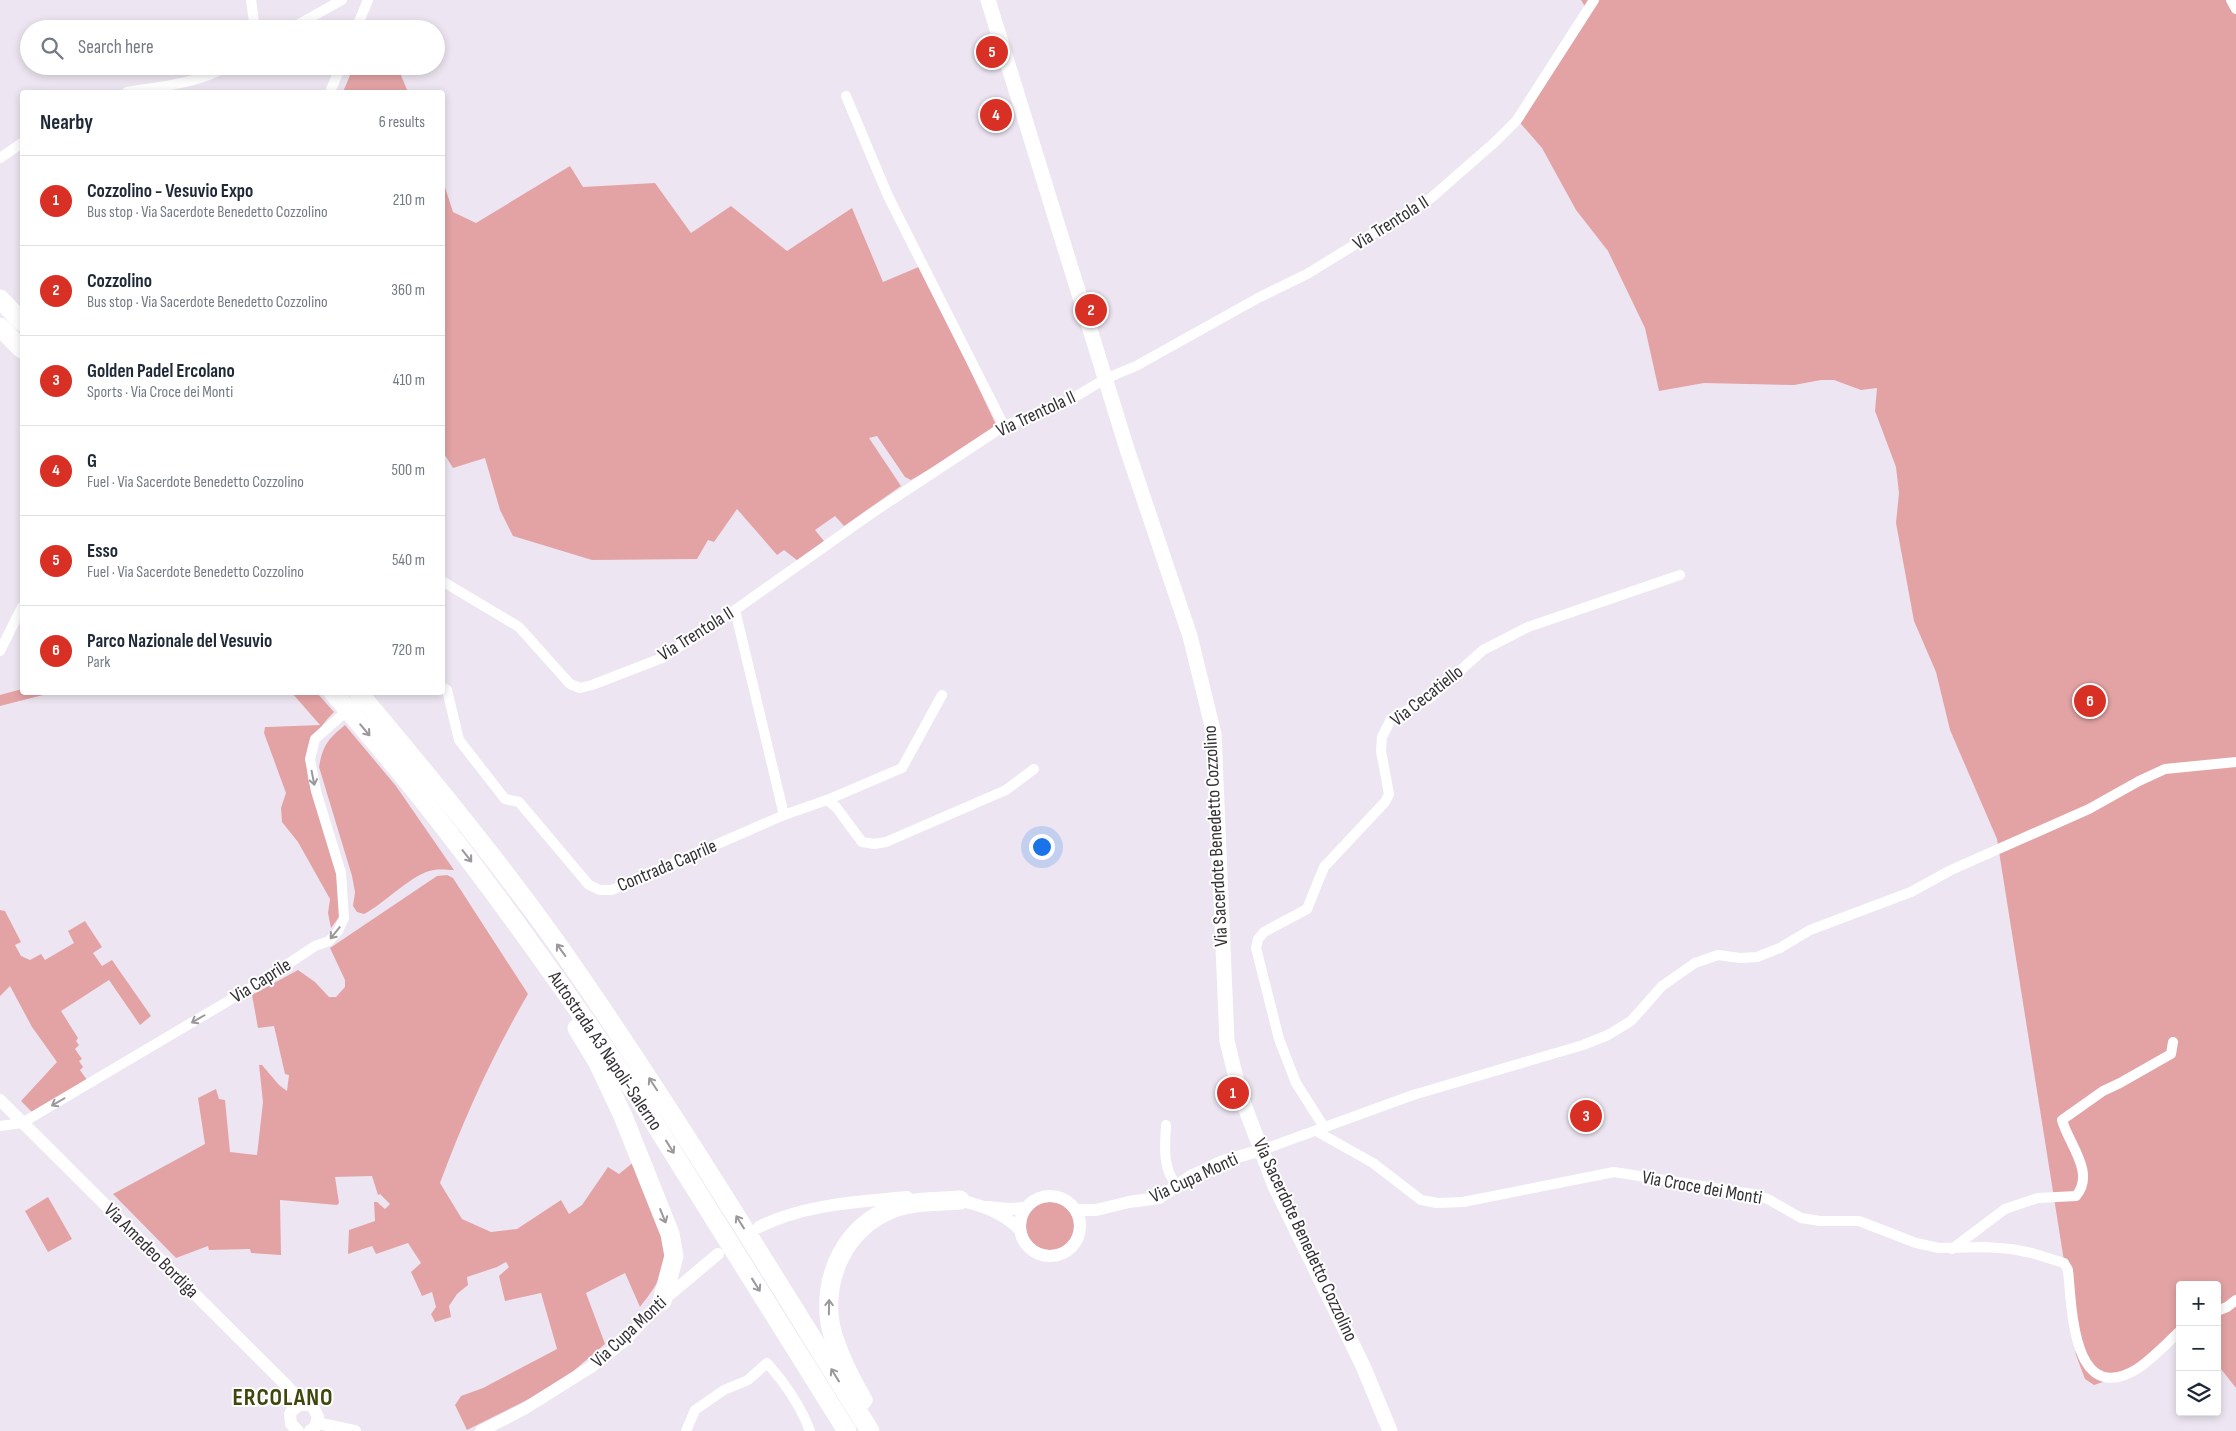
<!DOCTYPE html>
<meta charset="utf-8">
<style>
:root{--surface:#fff;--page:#f2f2f3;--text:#1f2937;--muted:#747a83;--line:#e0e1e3;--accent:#d93025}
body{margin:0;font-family:"Sofia Sans Condensed",sans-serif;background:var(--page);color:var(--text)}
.controls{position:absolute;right:15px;bottom:15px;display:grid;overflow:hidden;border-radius:5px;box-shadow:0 2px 8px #0003}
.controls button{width:45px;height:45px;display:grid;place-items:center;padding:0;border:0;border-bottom:1px solid var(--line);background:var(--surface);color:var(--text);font:25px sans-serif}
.you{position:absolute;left:1041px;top:846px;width:18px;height:18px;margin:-12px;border:4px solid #fff;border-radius:50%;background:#1a73e8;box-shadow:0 0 0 8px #1a73e833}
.badge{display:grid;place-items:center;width:32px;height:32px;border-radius:50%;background:var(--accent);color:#fff;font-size:16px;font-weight:700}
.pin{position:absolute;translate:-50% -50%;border:2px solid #fff;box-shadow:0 1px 5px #0006}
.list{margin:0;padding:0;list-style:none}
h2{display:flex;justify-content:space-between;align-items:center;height:65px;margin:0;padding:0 20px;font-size:21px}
h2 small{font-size:16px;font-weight:400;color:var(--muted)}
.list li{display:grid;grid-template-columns:32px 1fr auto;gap:15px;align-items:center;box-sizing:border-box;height:90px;padding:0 20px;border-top:1px solid var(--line)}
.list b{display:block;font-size:19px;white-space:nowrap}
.list p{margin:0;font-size:16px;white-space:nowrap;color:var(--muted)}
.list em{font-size:16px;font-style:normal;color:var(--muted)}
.icon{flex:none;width:28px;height:28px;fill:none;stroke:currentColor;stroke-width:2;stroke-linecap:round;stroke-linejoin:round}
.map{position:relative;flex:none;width:2236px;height:1431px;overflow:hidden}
.search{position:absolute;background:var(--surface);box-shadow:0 2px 8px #0003;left:20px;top:20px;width:425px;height:55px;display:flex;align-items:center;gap:12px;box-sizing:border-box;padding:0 18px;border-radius:28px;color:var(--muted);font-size:19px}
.panel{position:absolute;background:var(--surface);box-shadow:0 2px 8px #0003;left:20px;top:90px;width:425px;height:605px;border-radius:5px}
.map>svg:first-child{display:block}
.green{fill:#e3a3a5}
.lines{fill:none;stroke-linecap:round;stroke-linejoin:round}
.minor{stroke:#fff;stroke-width:10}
.tertiary{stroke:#fff;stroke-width:12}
.secondary{stroke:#fff;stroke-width:15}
.motorway{stroke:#fff;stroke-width:19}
.oneway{stroke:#9a989a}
.labels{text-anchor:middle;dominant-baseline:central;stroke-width:4;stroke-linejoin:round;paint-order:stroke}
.street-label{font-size:19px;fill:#343136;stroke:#fff}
.district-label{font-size:24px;font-weight:bold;letter-spacing:1px;fill:#3f470c;stroke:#fff}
</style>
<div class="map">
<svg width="2236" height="1431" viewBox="0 0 2236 1431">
<rect width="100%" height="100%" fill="#ede6f2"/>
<g class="green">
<polygon points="1581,0 2236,0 2236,1388 2217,1364 2217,1285 2180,1285 2180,1332 2149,1361 2109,1380 2094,1385 2085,1379 2076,1355 2073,1339 2064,1261 1997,839 1950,730 1936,672 1914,621 1896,523 1899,493 1896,467 1875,411 1877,388 1861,390 1834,380 1821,380 1794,385 1704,383 1659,391 1645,328 1608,251 1576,210 1542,148 1515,117 1586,8"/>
<polygon points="354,66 397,66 408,92 343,92"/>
<polygon points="570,166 583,187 655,183 691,233 731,206 787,251 852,208 883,282 921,266 998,429 911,480 905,477 877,436 869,438 901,486 844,526 835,516 815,530 824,541 798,561 784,550 777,555 737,509 714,542 708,540 697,559 592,560 513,536 500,510 485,458 453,468 443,452 442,178 453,212 476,223"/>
<polygon points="22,689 22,692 51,693 0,706 0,695"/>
<path d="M292 693H317L334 712C313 733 306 750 308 779L340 886 339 917 331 928 328 913 330 899 298 842 282 822 281 808 286 793 264 733 265 727H268L320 725Z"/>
<path d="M345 725 396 786 454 870C448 870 441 869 434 870 414 872 384 904 364 914L357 912 353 906 355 892 352 876 319 767C323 745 328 739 345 725Z"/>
<path d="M447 875 453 878 528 994C492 1056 465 1116 440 1183L462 1219 491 1232 517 1229 561 1200 569 1214 582 1205 608 1167 619 1174 635 1161C644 1188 671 1244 663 1270 658 1284 649 1295 640 1307L625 1273 586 1293 605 1344 557 1385 467 1430 455 1405 461 1396 483 1388 557 1349 541 1293 505 1301 499 1276 509 1267 506 1262 497 1267 467 1277 468 1285 457 1294 449 1306 451 1317 435 1322 431 1314 436 1307 432 1292 422 1296 411 1272 421 1263 408 1243 376 1254 372 1246 348 1254 349 1230 375 1221 374 1202H377L385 1209 390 1204 380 1194 378 1195 372 1176 335 1177 339 1203 337 1205 280 1200 281 1255 251 1253 250 1249 209 1250 208 1246 176 1258 113 1194 205 1144 198 1098 216 1089 219 1099 225 1100 230 1152 257 1155 263 1102 259 1065H262L279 1085 287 1091 289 1075 285 1074 274 1026 258 1028 252 995 298 970 315 982 329 997H336L345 987V980L330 948 437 876Z"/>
<polygon points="0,910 5,911 21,942 15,945 21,956 30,960 41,954 45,960 74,943 68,931 85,921 102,947 93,953 102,966 112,960 151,1016 140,1025 109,980 61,1011 78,1038 76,1041 79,1045 75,1049 82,1059 79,1061 83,1067 80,1070 87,1080 34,1114 21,1101 57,1062 32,1027 10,986 0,996"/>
<polygon points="48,1197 72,1239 48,1252 25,1211"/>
<circle cx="1050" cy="1226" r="24"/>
</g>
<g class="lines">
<g class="minor">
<polyline points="251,0 255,29"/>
<polyline points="2231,0 2236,9"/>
<polyline points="290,29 342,0"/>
<polyline points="356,29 368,0"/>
<path d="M127 92C157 87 201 83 227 66"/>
<polyline points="330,92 341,66"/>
<polyline points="846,96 888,196 1004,426"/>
<polyline points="0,158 22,143"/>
<polyline points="442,581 519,627 570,684 580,688 592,685 662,658 735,610 875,511 1004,426 1065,403 1105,379 1136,366 1258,298 1307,274 1431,198 1495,142 1517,120 1594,0"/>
<polyline points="0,651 22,607"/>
<polyline points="442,687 447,690 459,740 505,799 519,802 589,885 600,890 612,890 784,815 735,610"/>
<polyline points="827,800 836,807 862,842 874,844 886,842 1006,790 1034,769"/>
<polyline points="784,815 827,800 902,768 942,695"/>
<path d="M1166 1125C1165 1145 1162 1170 1177 1185"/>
<polyline points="0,1126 22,1123 262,981 315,946 329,941 338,931 344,918 341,873 316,791 310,759 315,739 366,694"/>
<polyline points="1324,1127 1296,1083 1279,1039 1256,948 1258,939 1264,932 1307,909 1324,867 1385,802 1389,794 1381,751 1382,737 1391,719 1430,698 1483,650 1528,627 1680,575"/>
<path d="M1316 1131 1373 1163 1421 1200 1437 1203 1463 1202 1614 1172 1752 1194 1768 1199 1801 1218 1820 1221H1859L1916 1243 1939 1248 1985 1247 2011 1249 2032 1253 2064 1263 2068 1270C2072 1307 2072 1408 2137 1369 2152 1359 2166 1344 2180 1331"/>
<polyline points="1262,1150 1413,1095 1583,1045 1608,1035 1631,1021 1662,986 1695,963 1718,955 1740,958 1757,957 1780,948 1810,930 1911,892 1951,870 2089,809 2139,781 2165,769 2236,762"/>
<path d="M1952 1249 2005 1209 2038 1198 2076 1196C2096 1173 2068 1143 2062 1120L2103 1091 2120 1083 2171 1054 2173 1042"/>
<polyline points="2217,1311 2227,1307 2236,1300"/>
<path d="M686 1431 695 1410 724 1390 748 1380 767 1363C784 1382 801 1407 810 1431"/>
</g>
<g class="tertiary">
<polyline points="0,1100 286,1385 297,1397 299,1405"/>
<circle cx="1050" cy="1226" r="30"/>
<path d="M952 1199C976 1203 1003 1212 1020 1230"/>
<polyline points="988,1207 1008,1209 1026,1208"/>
<polyline points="1076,1210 1096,1210 1129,1202 1159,1198 1191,1176 1223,1161 1262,1150"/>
<path d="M759 1227C804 1204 858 1202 907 1197"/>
<polyline points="318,1423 355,1431"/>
<path d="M298 1431 291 1424 290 1414C296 1404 304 1402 313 1407L318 1417 315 1427 310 1431"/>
<polyline points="481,1431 524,1409 591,1367 623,1342 662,1301 718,1254"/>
</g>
<polyline class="secondary" points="988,0 1127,449 1190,636 1214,734 1227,1041 1240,1094 1275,1186 1363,1366 1390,1431"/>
<g class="motorway">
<polyline points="0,299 22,322"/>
<polyline points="0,327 22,349"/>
<path d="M333 692C366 731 399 769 430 809 504 903 573 1001 640 1100L847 1431"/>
<path d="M358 692C430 778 501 864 565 955 673 1110 770 1271 870 1431"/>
<polyline points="577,1028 597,1061 623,1116 670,1234 674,1256 662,1301"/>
<path d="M863 1400C850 1378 831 1341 829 1315 826 1272 846 1231 885 1212 908 1200 935 1202 960 1200"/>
</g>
</g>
<defs><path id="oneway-shaft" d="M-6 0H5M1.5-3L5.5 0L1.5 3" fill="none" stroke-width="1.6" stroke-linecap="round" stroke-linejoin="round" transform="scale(1.25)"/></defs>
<g class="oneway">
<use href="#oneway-shaft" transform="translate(365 730) rotate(50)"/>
<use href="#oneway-shaft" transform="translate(313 778) rotate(79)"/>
<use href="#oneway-shaft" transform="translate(467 856) rotate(52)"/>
<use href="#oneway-shaft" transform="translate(335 933) rotate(129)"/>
<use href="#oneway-shaft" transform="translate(561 950) rotate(-126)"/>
<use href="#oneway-shaft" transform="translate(198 1019) rotate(150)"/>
<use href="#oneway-shaft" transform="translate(653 1084) rotate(-123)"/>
<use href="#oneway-shaft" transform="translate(58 1102) rotate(150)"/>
<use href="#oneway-shaft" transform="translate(670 1147) rotate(58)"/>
<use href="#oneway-shaft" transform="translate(663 1216) rotate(68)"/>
<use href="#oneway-shaft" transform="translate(740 1222) rotate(-122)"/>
<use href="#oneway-shaft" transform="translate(756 1285) rotate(58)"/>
<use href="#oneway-shaft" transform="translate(829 1307) rotate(-89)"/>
<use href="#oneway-shaft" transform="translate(835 1375) rotate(-122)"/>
</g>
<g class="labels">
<g class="street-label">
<text transform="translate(1391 223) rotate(-32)">Via Trentola II</text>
<text transform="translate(1036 414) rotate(-25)">Via Trentola II</text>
<text transform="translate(696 634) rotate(-32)">Via Trentola II</text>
<text transform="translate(1427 696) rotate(-38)">Via Cecatiello</text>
<text transform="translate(1216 836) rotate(-93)">Via Sacerdote Benedetto Cozzolino</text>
<text transform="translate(667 866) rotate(-23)">Contrada Caprile</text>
<text transform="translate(261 981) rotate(-32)">Via Caprile</text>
<text transform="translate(605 1051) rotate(56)">Autostrada A3 Napoli-Salerno</text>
<text transform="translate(1194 1178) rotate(-25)">Via Cupa Monti</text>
<text transform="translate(1702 1188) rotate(10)">Via Croce dei Monti</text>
<text transform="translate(1305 1240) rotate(65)">Via Sacerdote Benedetto Cozzolino</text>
<text transform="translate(151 1251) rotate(45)">Via Amedeo Bordiga</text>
<text transform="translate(629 1332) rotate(-43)">Via Cupa Monti</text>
</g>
<g class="district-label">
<text x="283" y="1397">ERCOLANO</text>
</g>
</g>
</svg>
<div class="controls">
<button>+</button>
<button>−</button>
<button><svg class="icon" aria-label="layers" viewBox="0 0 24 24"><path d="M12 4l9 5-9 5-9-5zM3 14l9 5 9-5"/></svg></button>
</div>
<div class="you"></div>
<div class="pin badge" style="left:1233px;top:1093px">1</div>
<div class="pin badge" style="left:1091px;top:310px">2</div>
<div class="pin badge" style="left:1586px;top:1116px">3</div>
<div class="pin badge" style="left:996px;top:115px">4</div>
<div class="pin badge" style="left:992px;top:52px">5</div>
<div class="pin badge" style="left:2090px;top:701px">6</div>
<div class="search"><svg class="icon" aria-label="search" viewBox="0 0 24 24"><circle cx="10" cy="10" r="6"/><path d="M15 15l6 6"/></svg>Search here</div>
<section class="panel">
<h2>Nearby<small>6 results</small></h2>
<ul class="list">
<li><span class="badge">1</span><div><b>Cozzolino - Vesuvio Expo</b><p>Bus stop · Via Sacerdote Benedetto Cozzolino</p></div><em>210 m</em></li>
<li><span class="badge">2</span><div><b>Cozzolino</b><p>Bus stop · Via Sacerdote Benedetto Cozzolino</p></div><em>360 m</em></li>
<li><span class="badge">3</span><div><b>Golden Padel Ercolano</b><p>Sports · Via Croce dei Monti</p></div><em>410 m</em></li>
<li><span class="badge">4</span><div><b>G</b><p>Fuel · Via Sacerdote Benedetto Cozzolino</p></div><em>500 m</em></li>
<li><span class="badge">5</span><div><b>Esso</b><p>Fuel · Via Sacerdote Benedetto Cozzolino</p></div><em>540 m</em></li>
<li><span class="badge">6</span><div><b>Parco Nazionale del Vesuvio</b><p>Park</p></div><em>720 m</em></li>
</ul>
</section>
</div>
